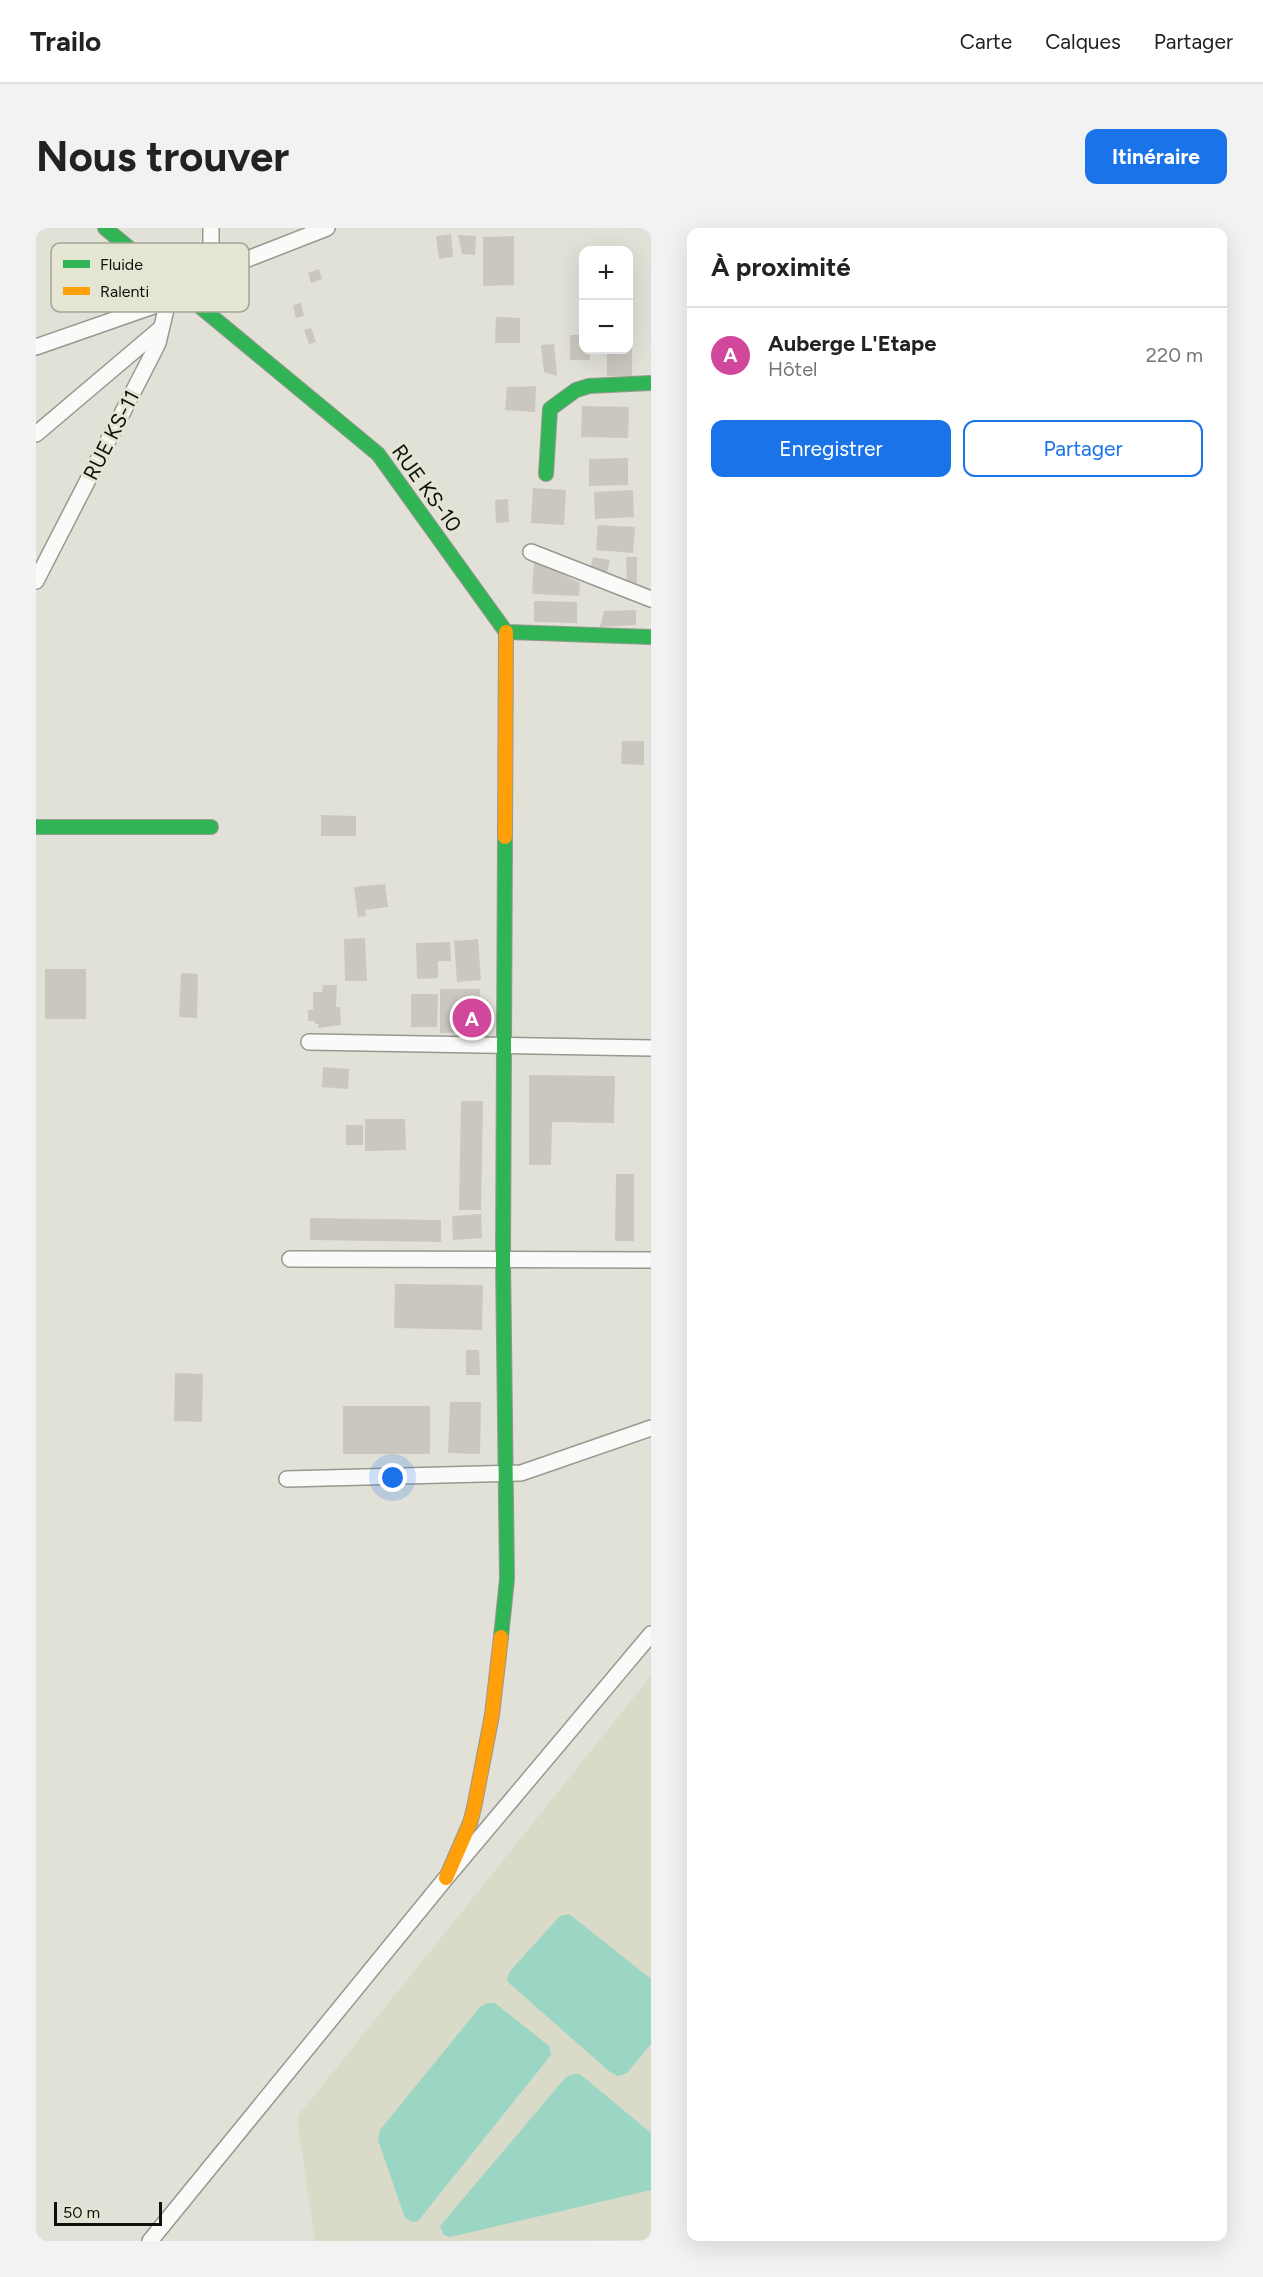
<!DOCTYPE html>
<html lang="fr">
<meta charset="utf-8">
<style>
:root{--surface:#fff;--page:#f2f2f2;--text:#222;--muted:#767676;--line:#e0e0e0;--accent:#1a73e8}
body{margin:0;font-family:Figtree,sans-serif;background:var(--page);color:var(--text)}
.controls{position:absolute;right:18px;top:18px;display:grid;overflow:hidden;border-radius:12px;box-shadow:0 6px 24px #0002}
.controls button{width:54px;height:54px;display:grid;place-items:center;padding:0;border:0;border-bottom:2px solid var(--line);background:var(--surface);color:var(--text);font:30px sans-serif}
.scale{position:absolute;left:18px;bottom:15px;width:108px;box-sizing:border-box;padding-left:6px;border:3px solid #10100a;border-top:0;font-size:16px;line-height:21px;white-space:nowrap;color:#10100a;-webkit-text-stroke:4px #e5e5d4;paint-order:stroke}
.you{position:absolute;left:357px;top:1250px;width:21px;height:21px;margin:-15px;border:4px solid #fff;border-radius:50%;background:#1a73e8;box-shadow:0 0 0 9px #1a73e833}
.badge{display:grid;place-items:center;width:39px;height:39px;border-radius:50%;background:var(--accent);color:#fff;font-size:20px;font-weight:700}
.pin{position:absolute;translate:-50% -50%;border:3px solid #fff;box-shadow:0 2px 6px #0006}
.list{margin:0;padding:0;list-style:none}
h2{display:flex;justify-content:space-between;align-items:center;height:78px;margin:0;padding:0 24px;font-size:26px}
h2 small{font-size:20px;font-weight:400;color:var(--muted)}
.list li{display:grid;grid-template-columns:39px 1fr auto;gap:18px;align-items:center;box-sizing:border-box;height:96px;padding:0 24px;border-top:2px solid var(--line)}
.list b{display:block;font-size:22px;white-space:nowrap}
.list p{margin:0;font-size:20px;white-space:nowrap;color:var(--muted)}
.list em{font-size:20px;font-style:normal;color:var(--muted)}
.actions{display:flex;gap:12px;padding:18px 24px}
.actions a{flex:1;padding:14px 0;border:2px solid var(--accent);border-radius:12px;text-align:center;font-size:21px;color:var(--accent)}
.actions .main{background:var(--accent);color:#fff}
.map{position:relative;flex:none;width:615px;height:2013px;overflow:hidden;border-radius:12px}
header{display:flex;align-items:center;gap:36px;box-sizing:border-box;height:84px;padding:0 30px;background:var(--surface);border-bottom:2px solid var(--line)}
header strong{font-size:28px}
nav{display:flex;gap:33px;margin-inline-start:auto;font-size:21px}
.intro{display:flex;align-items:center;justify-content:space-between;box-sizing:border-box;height:144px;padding:0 36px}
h1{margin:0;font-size:42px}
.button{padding:15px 27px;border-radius:12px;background:var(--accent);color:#fff;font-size:21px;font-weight:700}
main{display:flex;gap:36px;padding:0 36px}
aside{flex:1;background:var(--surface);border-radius:12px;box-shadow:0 6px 24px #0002}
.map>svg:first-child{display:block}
.built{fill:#dadac8}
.water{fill:#9bd5c4}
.building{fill:#cac7c0}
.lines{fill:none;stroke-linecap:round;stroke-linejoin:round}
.street-casing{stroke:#989891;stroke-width:18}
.fast-casing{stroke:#989891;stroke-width:16}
.slow-casing{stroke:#989891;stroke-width:16}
.street{stroke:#fafaf9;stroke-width:15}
.fast{stroke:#30b455;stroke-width:14}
.slow{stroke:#ff9f0a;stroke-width:14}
.labels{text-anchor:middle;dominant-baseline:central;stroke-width:6;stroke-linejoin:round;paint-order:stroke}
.street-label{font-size:21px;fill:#10100a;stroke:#e5e5d4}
.key{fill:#e5e5d4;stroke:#a5a597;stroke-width:1.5}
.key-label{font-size:16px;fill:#10100a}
</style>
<header>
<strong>Trailo</strong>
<nav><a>Carte</a><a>Calques</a><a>Partager</a></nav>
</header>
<div class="intro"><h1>Nous trouver</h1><a class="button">Itinéraire</a></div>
<main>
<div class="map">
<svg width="615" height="2013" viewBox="0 0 615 2013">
<rect width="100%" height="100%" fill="#e1e1d8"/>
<polygon class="built" points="615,1448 615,2012 279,2013 261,1889"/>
<g class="water">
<polygon points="533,1686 615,1751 615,1816 591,1845 582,1848 574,1844 473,1755 471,1751 474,1743 524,1688"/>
<polygon points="451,1775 459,1775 513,1818 515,1827 382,1993 376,1994 369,1990 342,1912 344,1902 444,1779"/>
<polygon points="537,1846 543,1846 550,1851 615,1905 615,1962 414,2009 408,2007 404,1998 530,1849"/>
</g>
<g class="building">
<polygon points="415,6 417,29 403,31 400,8"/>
<polygon points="422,7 440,8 439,27 426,26"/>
<polygon points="478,8 478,57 447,58 447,9"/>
<polygon points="283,41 286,51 275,55 272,45"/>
<polygon points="592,71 596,71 596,148 571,148 571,122 592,122"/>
<polygon points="265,75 268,88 260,90 257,77"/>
<polygon points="460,89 484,90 484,115 459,115"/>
<polygon points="275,100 280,114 273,116 268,102"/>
<polygon points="534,107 548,107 548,122 554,122 554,132 534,132"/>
<polygon points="518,116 521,148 508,144 505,117"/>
<polygon points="500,158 499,184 469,182 471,159"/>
<polygon points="546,178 593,179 592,210 545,209"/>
<polygon points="592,230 592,257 553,258 553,231"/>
<polygon points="497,260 530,262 528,297 495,295"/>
<polygon points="597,262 598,289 559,291 558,264"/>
<polygon points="472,271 473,294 460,295 459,272"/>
<polygon points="562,297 599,299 597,325 560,322"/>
<polygon points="557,329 574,332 571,345 554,342"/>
<polygon points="590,329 601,329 601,355 591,355"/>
<polygon points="498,332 544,355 543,368 496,366"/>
<polygon points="498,373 541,374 541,395 498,394"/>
<polygon points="600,382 600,397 564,399 568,383"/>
<polygon points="586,513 608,513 608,537 585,536"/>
<polygon points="285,587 320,588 320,608 285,608"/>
<polygon points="349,656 352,679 329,682 330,688 322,689 318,659"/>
<polygon points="329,710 331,753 309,753 308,711"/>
<polygon points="442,711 445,752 421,754 418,713"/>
<polygon points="414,714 415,733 402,733 402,750 381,751 380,715"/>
<rect x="9" y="741" width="41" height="50"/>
<polygon points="145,745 162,746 161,790 143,789"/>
<polygon points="287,757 301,757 300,779 304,779 305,797 282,800 283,796 279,796 279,793 272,793 272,782 277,782 277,764 286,764"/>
<polygon points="404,761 444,761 445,804 404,805"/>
<polygon points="375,766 402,766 401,799 375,799"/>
<polygon points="287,839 313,841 312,861 286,859"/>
<polygon points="493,847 579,848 578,895 516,894 515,937 493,937"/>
<polygon points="425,873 447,873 445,982 423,982"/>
<polygon points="329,891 369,891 370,922 329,923"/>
<rect x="310" y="897" width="17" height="20"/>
<polygon points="580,946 598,946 598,1013 579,1013"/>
<polygon points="445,986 446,1010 417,1012 416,988"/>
<polygon points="274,990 405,992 405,1014 274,1012"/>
<polygon points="359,1056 447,1057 446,1102 358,1100"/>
<polygon points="430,1122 443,1122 444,1147 430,1147"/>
<polygon points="139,1145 167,1146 166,1194 138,1193"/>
<polygon points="414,1174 445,1174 444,1226 412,1225"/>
<rect x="307" y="1178" width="87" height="48"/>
</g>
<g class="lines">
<defs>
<g id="street">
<polyline points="175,49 175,0"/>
<polyline points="0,119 132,73"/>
<polyline points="0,206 124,101"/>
<polyline points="495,324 615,371"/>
<polyline points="0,353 116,127 122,115 132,73 209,32 291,0"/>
<polyline points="273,814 615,820"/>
<polyline points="254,1031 615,1032"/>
<polyline points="251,1251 485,1245 615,1200"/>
<polyline points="114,2013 410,1650 615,1406"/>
</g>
<g id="fast">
<polyline points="69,0 342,226 470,404 615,409"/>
<polyline points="510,246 514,181 540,162 553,158 615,155"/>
<polyline points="0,599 175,599"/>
<polyline points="465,1409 471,1351 467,1032 469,609"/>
</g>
<g id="slow">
<polyline points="469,609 470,404"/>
<polyline points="410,1650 434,1595 438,1580 456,1487 465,1409"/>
</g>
</defs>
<use href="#street" class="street-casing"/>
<use href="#fast" class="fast-casing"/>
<use href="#slow" class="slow-casing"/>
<use href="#street" class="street"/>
<use href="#fast" class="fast"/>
<use href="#slow" class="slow"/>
</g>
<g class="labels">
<g class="street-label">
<text transform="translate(75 207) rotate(-63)">RUE KS-11</text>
<text transform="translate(391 260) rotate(54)">RUE KS-10</text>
</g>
</g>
<rect x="15" y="15" width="198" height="69" rx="9" class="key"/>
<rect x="27" y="32" width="27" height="8" fill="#30b455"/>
<rect x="27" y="59" width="27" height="8" fill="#ff9f0a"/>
<g class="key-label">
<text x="64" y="42">Fluide</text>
<text x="64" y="69">Ralenti</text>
</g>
</svg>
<div class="controls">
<button>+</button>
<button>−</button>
</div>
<div class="scale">50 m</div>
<div class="you"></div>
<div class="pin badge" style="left:436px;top:790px;background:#d1479c">A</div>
</div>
<aside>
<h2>À proximité<small></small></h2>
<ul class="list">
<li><span class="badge" style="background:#d1479c">A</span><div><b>Auberge L'Etape</b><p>Hôtel</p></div><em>220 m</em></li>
</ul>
<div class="actions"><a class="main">Enregistrer</a><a>Partager</a></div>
</aside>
</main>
